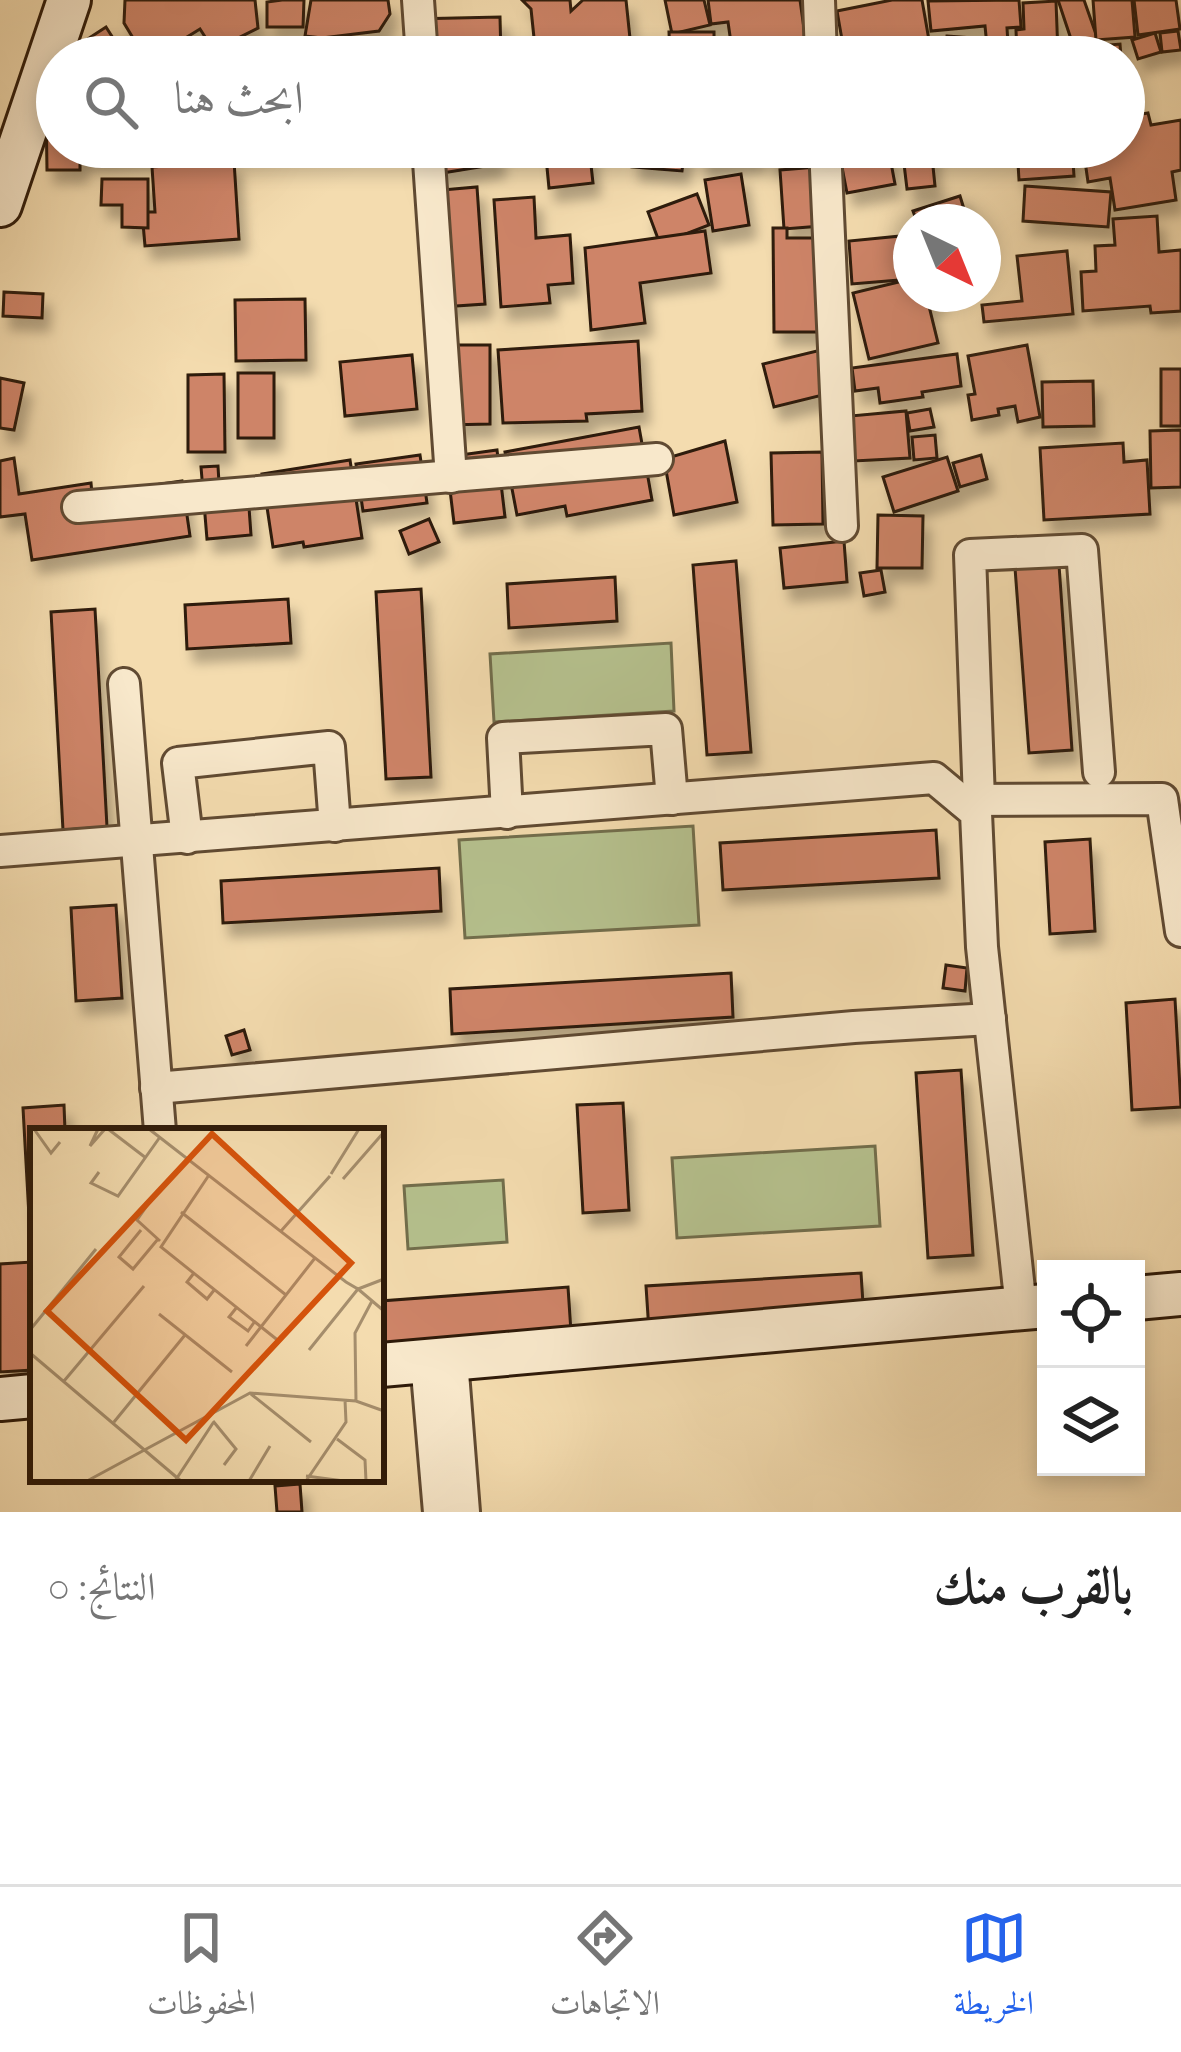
<!DOCTYPE html>
<html lang="ar">
<meta charset="utf-8">
<style>
:root{--surface:#fff;--page:#f2f2f2;--text:#222;--muted:#767676;--line:#e0e0e0;--accent:#2563eb}
body{margin:0;font-family:"IM FELL French Canon",Amiri,serif;background:var(--page);color:var(--text);direction:rtl}
.controls{position:absolute;right:36px;bottom:36px;display:grid;overflow:hidden;border-radius:0px;box-shadow:0 6px 18px #0003}
.controls button{width:108px;height:108px;display:grid;place-items:center;padding:0;border:0;border-bottom:3px solid var(--line);background:var(--surface);color:var(--text);font:60px sans-serif}
.compass{position:absolute;left:893px;top:204px;width:108px;height:108px;border-radius:50%;background:var(--surface);box-shadow:0 6px 18px #0003;rotate:137deg}
.list{margin:0;padding:0;list-style:none}
h2{display:flex;justify-content:space-between;align-items:center;height:156px;margin:0;padding:0 48px;font-size:51px}
h2 small{font-size:39px;font-weight:400;color:var(--muted)}
.icon{flex:none;width:66px;height:66px;fill:none;stroke:currentColor;stroke-width:2;stroke-linecap:round;stroke-linejoin:round}
.map{position:relative;flex:none;width:1181px;height:1512px;overflow:hidden;direction:ltr}
.search{position:absolute;background:var(--surface);box-shadow:0 6px 18px #0003;left:36px;right:36px;top:36px;height:132px;display:flex;align-items:center;gap:30px;box-sizing:border-box;padding:0 42px;border-radius:66px;color:var(--muted);font-size:45px}
.sheet{height:372px;background:var(--surface)}
nav{display:flex;justify-content:space-around;align-items:center;box-sizing:border-box;height:168px;border-top:3px solid var(--line);background:var(--surface);font-size:33px;color:var(--muted)}
nav a{display:grid;justify-items:center;gap:6px}
nav .on{color:var(--accent)}
.map>svg:first-child{display:block}
.green{fill:#b6c28f;stroke:#726e4c;stroke-width:3}
.building{fill:#ce8467;stroke:#2e1a09;stroke-width:3;filter:url(#shadow)}
.lines{fill:none;stroke-linecap:round;stroke-linejoin:round}
.street-casing{stroke:#604a32;stroke-width:36}
.secondary-casing{stroke:#2e1a09;stroke-width:48}
.street{stroke:#f8e8cb;stroke-width:30}
.secondary{stroke:#f8e8cb;stroke-width:42}
.inset-road{fill:none;stroke:#a58e6d;stroke-width:3}
.view{fill:#d5530c;fill-opacity:0.15;stroke:#d5530c;stroke-width:6}
.inset-edge{fill:none;stroke:#2e1a09;stroke-width:6}
</style>
<div class="map">
<svg width="1181" height="1512" viewBox="0 0 1181 1512">
<defs>
<filter id="shadow"><feDropShadow dx="7" dy="13" stdDeviation="6" flood-color="#0004"/></filter>
</defs>
<rect width="100%" height="100%" fill="#f4dcaf"/>
<filter id="stains"><feTurbulence type="fractalNoise" baseFrequency=".00167" numOctaves="4"/><feColorMatrix values="0 0 0 0 .2 0 0 0 0 .09 0 0 0 0 .02 0 0 0 .5 -.17"/></filter>
<radialGradient id="worn" r=".72"><stop offset=".6" stop-color="#630" stop-opacity="0"/><stop offset="1" stop-color="#630" stop-opacity=".3"/></radialGradient>
<g class="green">
<polygon points="671,643 674,711 494,722 490,654"/>
<polygon points="693,826 699,925 465,938 459,840"/>
<polygon points="875,1146 880,1226 677,1238 672,1158"/>
<polygon points="503,1180 507,1242 408,1249 404,1186"/>
</g>
<g class="building">
<polygon points="125,0 255,0 258,28 234,40 209,43 200,29 174,45 201,43 203,57 156,57 154,39 132,41 133,54 103,57 133,38 124,23"/>
<polygon points="282,0 304,0 303,27 267,27 267,2"/>
<polygon points="311,0 388,0 390,14 379,31 322,38 305,36"/>
<polygon points="522,0 570,0 571,11 583,0 626,0 631,48 536,57 531,9"/>
<polygon points="665,0 704,0 710,25 672,34"/>
<polygon points="708,0 800,0 808,57 733,57 728,22 711,24"/>
<polygon points="892,0 922,0 930,46 903,51 904,57 845,57 837,11"/>
<polygon points="1019,0 1021,27 1007,28 1008,44 987,46 985,26 931,31 928,1"/>
<polygon points="1058,0 1084,0 1098,40 1074,48"/>
<polygon points="1093,0 1132,0 1135,37 1096,40"/>
<polygon points="1134,0 1176,0 1180,29 1138,35"/>
<polygon points="1056,1 1058,55 1017,56 1016,30 1024,29 1023,3"/>
<polygon points="500,17 501,57 413,57 412,19"/>
<polygon points="106,27 125,57 60,57"/>
<polygon points="1178,31 1181,50 1162,52 1160,33"/>
<polygon points="669,32 714,32 714,57 670,57"/>
<polygon points="1155,33 1161,52 1138,59 1132,40"/>
<polygon points="947,36 985,39 984,53 946,50"/>
<polygon points="252,41 257,57 213,57 212,54"/>
<polygon points="274,42 365,44 364,57 273,57"/>
<polygon points="1120,44 1121,57 1073,57 1072,48"/>
<polygon points="46,106 57,106 57,147 170,147 170,153 80,156 80,170 47,170"/>
<polygon points="1148,113 1151,125 1181,120 1181,170 1172,172 1176,200 1115,210 1110,178 1088,182 1083,147 1124,147 1124,117"/>
<polygon points="425,147 496,147 498,164 430,175"/>
<polygon points="545,147 589,147 593,183 549,188"/>
<polygon points="634,147 685,147 682,171 632,167"/>
<polygon points="699,147 758,147 759,158 701,165"/>
<polygon points="768,147 819,147 820,158 769,163"/>
<polygon points="838,147 888,147 895,184 847,193"/>
<polygon points="902,147 931,147 935,186 907,189"/>
<polygon points="1017,147 1072,147 1074,176 1019,180"/>
<polygon points="234,161 239,239 145,246 142,212 155,212 152,167"/>
<polygon points="817,167 821,226 784,229 780,170"/>
<polygon points="741,174 749,225 713,231 705,180"/>
<polygon points="102,179 148,179 148,228 122,227 122,205 101,205"/>
<polygon points="1025,186 1111,192 1108,227 1023,221"/>
<polygon points="477,187 485,304 427,308 419,192"/>
<polygon points="697,194 709,225 660,244 648,212"/>
<polygon points="960,196 968,222 917,222 913,211"/>
<polygon points="534,197 536,238 570,235 573,283 548,285 550,303 501,307 494,200"/>
<polygon points="1157,216 1159,252 1181,250 1181,311 1151,313 1150,306 1083,311 1081,272 1096,271 1095,246 1115,245 1113,219"/>
<polygon points="773,228 787,228 787,238 824,238 827,332 774,332"/>
<polygon points="705,231 711,273 640,283 645,323 591,330 585,248"/>
<polygon points="911,235 911,279 852,284 849,241"/>
<polygon points="1067,251 1073,314 984,322 982,305 1022,301 1017,256"/>
<polygon points="911,279 911,294 938,294 939,299 928,302 938,343 869,359 853,293"/>
<polygon points="4,292 43,294 42,318 3,316"/>
<polygon points="305,299 306,360 236,361 235,300"/>
<polygon points="638,341 642,411 586,414 587,421 503,423 498,350"/>
<polygon points="444,345 490,345 490,424 445,425"/>
<polygon points="1027,345 1040,417 1018,422 1015,406 998,409 999,415 972,420 968,395 975,394 968,356"/>
<polygon points="821,350 831,393 774,407 763,364"/>
<polygon points="957,354 961,386 922,392 923,397 880,403 878,388 855,391 852,368"/>
<polygon points="412,355 417,409 345,416 340,362"/>
<rect x="1161" y="369" width="20" height="57"/>
<rect x="238" y="373" width="36" height="65"/>
<polygon points="224,374 225,452 188,452 188,375"/>
<polygon points="0,378 24,383 14,430 0,428"/>
<polygon points="1093,381 1094,426 1043,427 1042,382"/>
<polygon points="930,409 934,427 910,431 907,413"/>
<polygon points="906,411 910,458 854,461 850,416"/>
<polygon points="639,427 652,500 567,516 565,506 517,515 505,452"/>
<polygon points="1181,430 1181,487 1151,488 1150,431"/>
<polygon points="935,435 937,458 914,460 912,437"/>
<polygon points="725,441 737,502 674,515 664,459"/>
<polygon points="1123,443 1124,462 1147,460 1150,514 1044,520 1040,448"/>
<polygon points="497,450 505,517 454,523 446,457"/>
<polygon points="822,452 823,524 773,525 771,453"/>
<polygon points="420,455 427,503 363,511 356,464"/>
<polygon points="981,455 987,479 960,487 953,463"/>
<polygon points="947,457 958,491 894,512 883,477"/>
<polygon points="14,458 19,494 91,483 92,494 182,481 190,536 32,560 25,514 0,517 0,461"/>
<polygon points="350,460 362,538 304,547 303,542 273,547 262,474"/>
<polygon points="218,466 219,483 247,480 251,535 207,539 201,467"/>
<polygon points="878,515 923,516 922,568 877,568"/>
<polygon points="429,519 439,542 409,554 400,531"/>
<polygon points="844,541 847,582 784,588 780,548"/>
<polygon points="736,561 751,752 707,755 693,565"/>
<polygon points="1059,565 1072,750 1029,753 1015,568"/>
<polygon points="881,570 885,592 864,596 860,573"/>
<polygon points="615,577 617,621 509,628 507,584"/>
<polygon points="421,589 431,777 386,779 376,592"/>
<polygon points="288,599 291,643 187,649 185,605"/>
<polygon points="95,609 107,827 63,830 51,612"/>
<polygon points="936,830 939,878 723,890 720,843"/>
<polygon points="1090,839 1095,931 1050,934 1045,842"/>
<polygon points="439,868 441,911 223,923 221,881"/>
<polygon points="116,905 122,998 76,1001 71,908"/>
<polygon points="946,965 967,968 965,991 943,988"/>
<polygon points="731,973 733,1017 452,1034 450,989"/>
<polygon points="1175,999 1181,1107 1132,1110 1126,1003"/>
<polygon points="244,1030 250,1050 232,1055 226,1036"/>
<polygon points="961,1070 973,1255 928,1258 916,1073"/>
<polygon points="623,1103 629,1210 583,1213 577,1105"/>
<polygon points="64,1105 65,1131 33,1131 33,1215 29,1216 23,1108"/>
<polygon points="32,1262 33,1370 0,1372 0,1264"/>
<polygon points="861,1273 864,1319 649,1331 646,1286"/>
<polygon points="568,1287 571,1332 381,1346 381,1301"/>
<polygon points="300,1484 302,1512 277,1512 275,1486"/>
</g>
<g class="lines">
<defs>
<g id="street">
<polyline points="418,0 422,57"/>
<polyline points="819,0 821,57"/>
<polyline points="428,147 451,477"/>
<polyline points="825,147 842,526"/>
<polyline points="78,507 657,459"/>
<polyline points="124,684 160,1131"/>
<polyline points="961,800 1162,799 1181,931"/>
<polyline points="979,800 970,555 1082,550 1099,772"/>
<polyline points="507,813 503,738 666,729 672,799"/>
<polyline points="187,838 178,763 329,747 335,826"/>
<polyline points="0,851 934,778 976,813 982,947 1021,1308"/>
<polyline points="156,1088 854,1027 990,1019"/>
<polyline points="452,1360 464,1512"/>
<polyline points="426,1361 439,1512"/>
</g>
<g id="secondary">
<polyline points="0,205 69,0"/>
<polyline points="1136,1298 1181,1294"/>
<polyline points="381,1365 1046,1306"/>
<polyline points="0,1399 33,1396"/>
</g>
</defs>
<use href="#street" class="street-casing"/>
<use href="#secondary" class="secondary-casing"/>
<use href="#street" class="street"/>
<use href="#secondary" class="secondary"/>
</g>
<g transform="translate(30 1128)">
<rect width="354" height="354" fill="#f4dcaf"/>
<path class="inset-road" d="M4 1 21 25 30 14M68 1 60 18 75 1M78 1 116 30M119 1 316 154 328 161 354 151M69 44 61 55 88 68 130 9M301 46 329 1M179 47 131 119 250 214M313 51 354 4M121 72 107 92 130 113M151 84 256 167M111 102 89 129 103 141 128 111M251 103 300 48M164 145 157 154 177 171 185 161M207 179 199 189 218 203 225 193M129 186 202 244M0 202 66 121M216 218 285 130M279 222 328 161 354 183M0 225 151 353M34 253 114 158M221 266 281 314M326 273 325 205 342 173M183 293 206 321 194 337M84 294 155 207M307 311 335 332 336 353M276 348 314 353M57 353 220 265 326 273 354 283M145 353 183 295M219 353 240 318M276 353 316 294 315 272"/>
<path class="view" d="M182 6 321 135 156 312 17 183Z"/>
<rect width="354" height="354" class="inset-edge"/>
</g>
<rect width="100%" height="100%" filter="url(#stains)"/>
<rect width="100%" height="100%" fill="url(#worn)"/>
</svg>
<div class="controls">
<button><svg class="icon" aria-label="locate" viewBox="0 0 24 24"><circle cx="12" cy="12" r="6"/><path d="M12 2v4M12 18v4M2 12h4M18 12h4"/></svg></button>
<button><svg class="icon" aria-label="layers" viewBox="0 0 24 24"><path d="M12 4l9 5-9 5-9-5zM3 14l9 5 9-5"/></svg></button>
</div>
<svg class="compass" viewBox="-18 -18 36 36"><path d="M0-13l5 13h-10z" fill="#e53935"/><path d="M0 13l5-13h-10z" fill="#767676"/></svg>
<div class="search"><svg class="icon" aria-label="search" viewBox="0 0 24 24"><circle cx="10" cy="10" r="6"/><path d="M15 15l6 6"/></svg>ابحث هنا</div>
</div>
<section class="sheet">
<h2>بالقرب منك<small>النتائج: 0</small></h2>
<ul class="list">
</ul>
</section>
<nav>
<a class="on"><svg class="icon" aria-label="map" viewBox="0 0 24 24"><path d="M3 6l6-2 6 2 6-2v14l-6 2-6-2-6 2zM9 4v14M15 6v14"/></svg>الخريطة</a>
<a><svg class="icon" aria-label="directions" viewBox="0 0 24 24"><path d="M12 3l9 9-9 9-9-9zM9 14v-3h6M13 9l2 2-2 2"/></svg>الاتجاهات</a>
<a><svg class="icon" aria-label="saved" viewBox="0 0 24 24"><path d="M7 4h10v16l-5-4-5 4z"/></svg>المحفوظات</a>
</nav>
